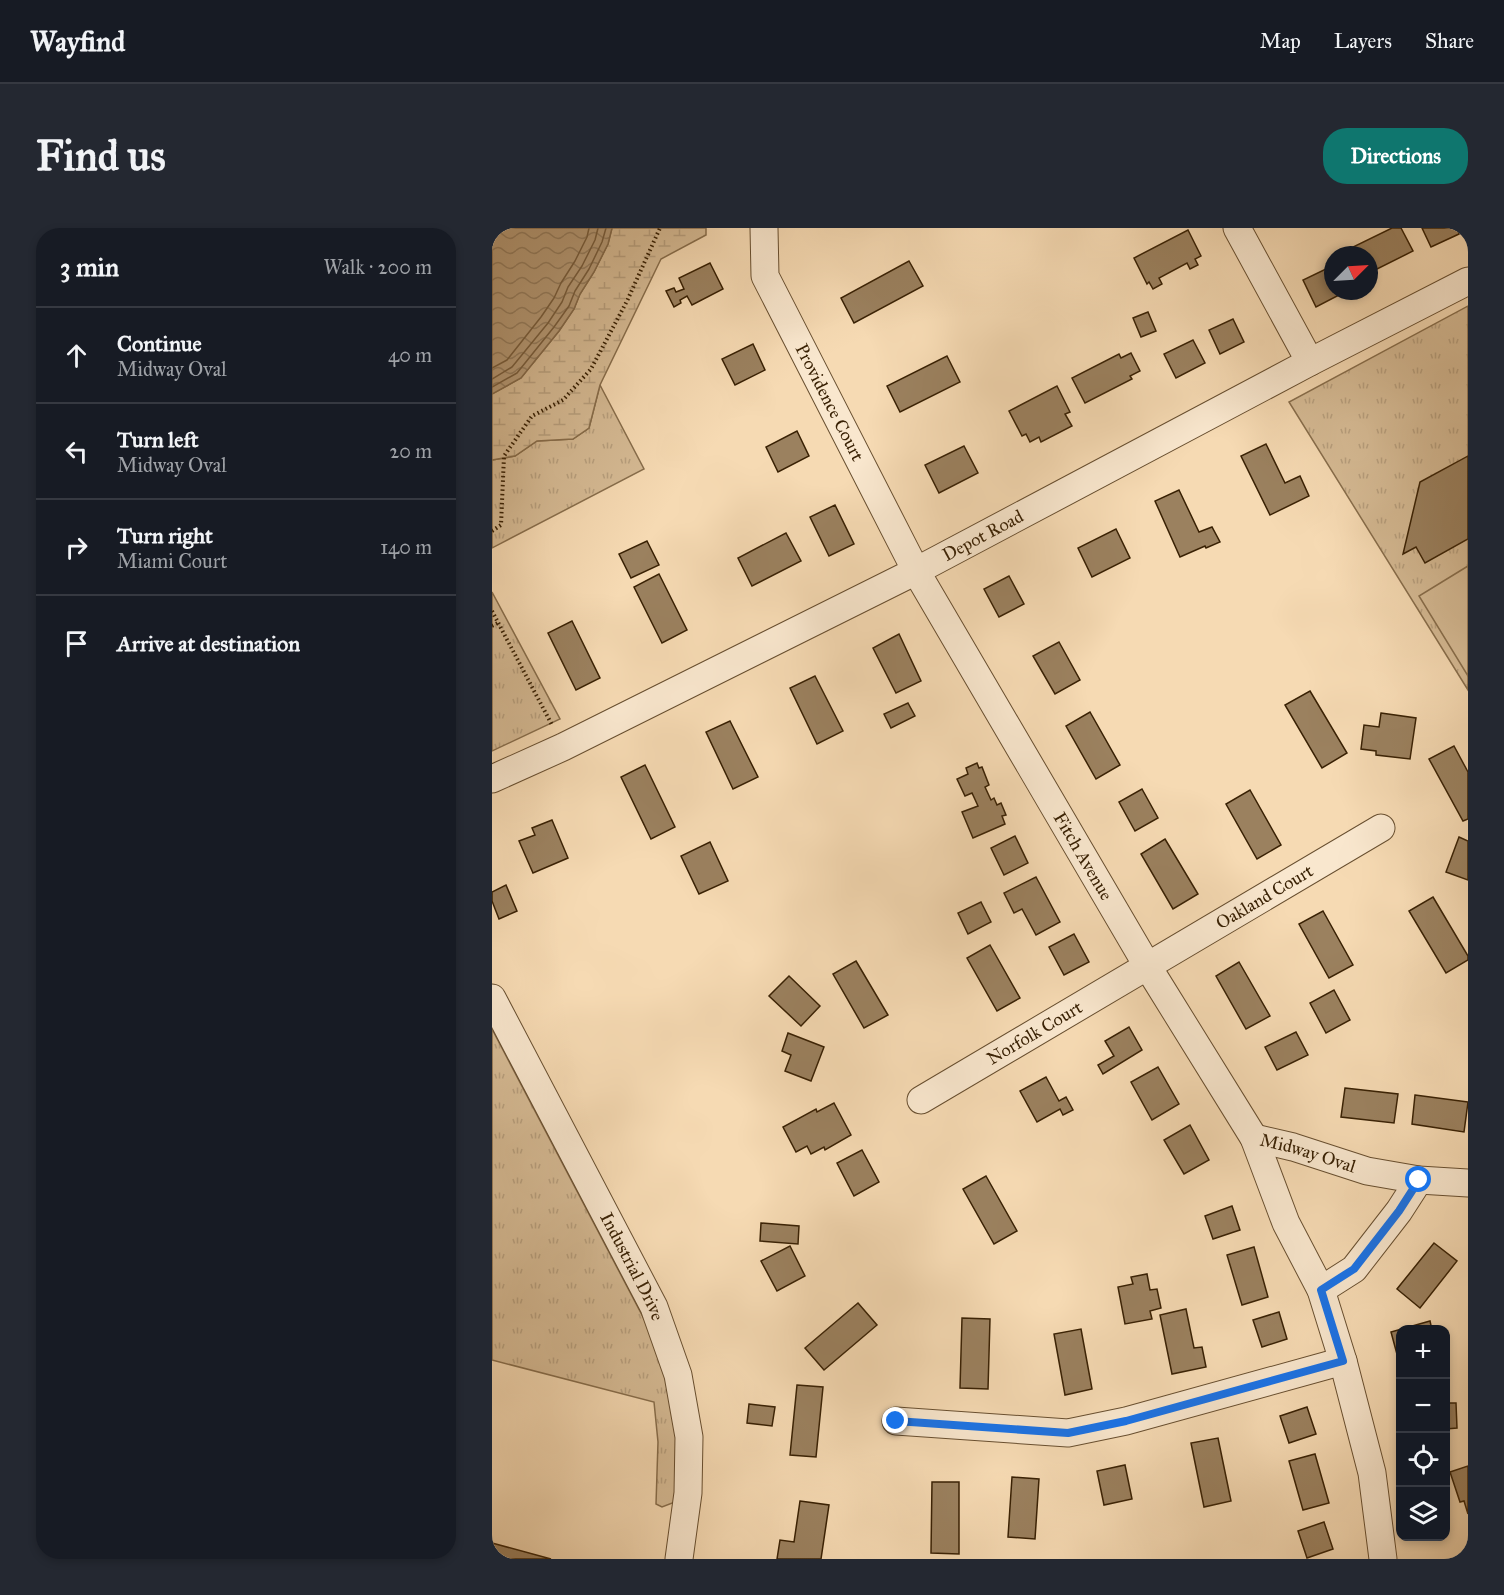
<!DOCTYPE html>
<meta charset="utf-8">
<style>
:root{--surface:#171b24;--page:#242831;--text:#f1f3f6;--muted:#9ea1a6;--line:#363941;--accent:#0f766e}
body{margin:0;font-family:"IM FELL Great Primer",serif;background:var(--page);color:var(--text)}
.controls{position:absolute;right:18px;bottom:18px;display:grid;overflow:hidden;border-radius:12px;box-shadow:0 3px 9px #0003}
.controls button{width:54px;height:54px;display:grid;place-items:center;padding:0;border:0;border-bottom:2px solid var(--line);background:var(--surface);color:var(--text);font:30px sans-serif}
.compass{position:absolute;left:832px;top:18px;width:54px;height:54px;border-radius:50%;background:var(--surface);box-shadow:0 3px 9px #0003;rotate:66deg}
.stop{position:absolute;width:18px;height:18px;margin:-14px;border:4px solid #1a73e8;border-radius:50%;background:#fff}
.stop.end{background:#1a73e8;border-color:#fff;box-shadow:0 2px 6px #0008}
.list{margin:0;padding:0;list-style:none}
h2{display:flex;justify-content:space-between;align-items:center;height:78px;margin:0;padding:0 24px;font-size:26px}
h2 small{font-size:20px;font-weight:400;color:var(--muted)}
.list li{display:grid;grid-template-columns:39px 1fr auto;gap:18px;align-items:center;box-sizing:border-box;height:96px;padding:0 24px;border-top:2px solid var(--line)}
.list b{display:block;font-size:22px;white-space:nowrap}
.list p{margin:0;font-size:20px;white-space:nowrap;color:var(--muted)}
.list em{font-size:20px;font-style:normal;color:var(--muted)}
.icon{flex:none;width:33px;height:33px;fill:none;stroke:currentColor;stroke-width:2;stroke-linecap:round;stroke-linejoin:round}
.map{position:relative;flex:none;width:976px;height:1331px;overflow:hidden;border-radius:24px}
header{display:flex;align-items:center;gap:36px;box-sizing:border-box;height:84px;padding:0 30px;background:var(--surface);border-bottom:2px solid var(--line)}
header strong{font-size:28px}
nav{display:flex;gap:33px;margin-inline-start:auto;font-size:21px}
.intro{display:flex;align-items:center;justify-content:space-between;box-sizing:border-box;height:144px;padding:0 36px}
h1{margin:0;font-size:42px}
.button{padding:15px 27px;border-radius:24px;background:var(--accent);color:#fff;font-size:21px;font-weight:700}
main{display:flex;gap:36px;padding:0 36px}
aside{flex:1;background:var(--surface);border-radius:24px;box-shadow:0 3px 9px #0003}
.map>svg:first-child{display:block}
.grass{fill:url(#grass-tufts);stroke:#886e4c;stroke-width:1.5}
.wetland{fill:url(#wetland-marsh);stroke:#886e4c;stroke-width:1.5}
.garden{fill:#d6bb95;stroke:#886e4c;stroke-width:1.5}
.water{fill:url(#water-waves);stroke:#846a4a;stroke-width:1.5}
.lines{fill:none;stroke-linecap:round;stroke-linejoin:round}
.shore{stroke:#785e3e;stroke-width:1.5}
.building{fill:#9b815f;stroke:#392104;stroke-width:1.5}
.street-casing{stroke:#684f30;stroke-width:29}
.path{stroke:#392104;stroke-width:4;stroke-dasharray:1.5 3;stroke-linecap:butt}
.street{stroke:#f9e7ce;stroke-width:27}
.route{stroke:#1a73e8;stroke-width:8}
.labels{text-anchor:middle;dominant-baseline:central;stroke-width:5;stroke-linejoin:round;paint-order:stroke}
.street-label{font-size:18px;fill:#392104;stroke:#f9e7ce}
</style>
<header>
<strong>Wayfind</strong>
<nav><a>Map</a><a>Layers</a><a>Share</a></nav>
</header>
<div class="intro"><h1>Find us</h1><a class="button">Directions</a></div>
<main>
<aside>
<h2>3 min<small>Walk · 200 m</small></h2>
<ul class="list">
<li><svg class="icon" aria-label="ahead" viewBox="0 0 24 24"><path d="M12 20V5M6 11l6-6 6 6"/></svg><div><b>Continue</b><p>Midway Oval</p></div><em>40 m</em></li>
<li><svg class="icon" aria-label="left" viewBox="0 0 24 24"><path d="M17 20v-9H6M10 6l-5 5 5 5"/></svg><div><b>Turn left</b><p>Midway Oval</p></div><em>20 m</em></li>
<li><svg class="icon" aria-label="right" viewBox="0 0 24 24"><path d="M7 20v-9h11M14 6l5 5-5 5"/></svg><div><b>Turn right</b><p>Miami Court</p></div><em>140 m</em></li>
<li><svg class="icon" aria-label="arrive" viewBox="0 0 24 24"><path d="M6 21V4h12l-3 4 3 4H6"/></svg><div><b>Arrive at destination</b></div></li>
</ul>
</aside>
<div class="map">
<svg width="976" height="1331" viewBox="0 0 976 1331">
<defs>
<pattern id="grass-tufts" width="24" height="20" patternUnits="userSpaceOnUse" patternTransform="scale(1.5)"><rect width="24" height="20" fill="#d6bb95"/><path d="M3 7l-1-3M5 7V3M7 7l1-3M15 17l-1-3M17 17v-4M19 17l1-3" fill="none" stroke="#b8a07f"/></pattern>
<pattern id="wetland-marsh" width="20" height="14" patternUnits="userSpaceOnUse" patternTransform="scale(1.5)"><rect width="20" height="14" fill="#d6bb95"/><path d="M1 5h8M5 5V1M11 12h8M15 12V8" fill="none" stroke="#b8a07f"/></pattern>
<pattern id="water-waves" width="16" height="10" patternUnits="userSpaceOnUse" patternTransform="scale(1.5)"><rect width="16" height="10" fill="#b69b78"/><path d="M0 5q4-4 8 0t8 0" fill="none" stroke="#957e60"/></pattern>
</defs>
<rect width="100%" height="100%" fill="#f6dab3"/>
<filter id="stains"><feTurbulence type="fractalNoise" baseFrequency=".00333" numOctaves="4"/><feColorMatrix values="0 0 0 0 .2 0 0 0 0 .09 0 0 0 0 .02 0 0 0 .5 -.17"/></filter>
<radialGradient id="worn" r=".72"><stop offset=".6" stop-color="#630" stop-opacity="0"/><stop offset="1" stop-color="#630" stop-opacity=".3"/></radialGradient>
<g class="grass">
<polygon points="976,78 976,462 797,174"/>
<polygon points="108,157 152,241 0,320 0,232 23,228 45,213 81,211 97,200"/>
<polygon points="0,364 68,491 0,523"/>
<polygon points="0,801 162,1110 181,1164 187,1217 183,1274 170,1279 164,1276 166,1214 162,1174 0,1132"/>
</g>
<polygon class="wetland" points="120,0 214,0 214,7 169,31 108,157 97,200 81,211 45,213 23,228 0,232 0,166 29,150 67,103 82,81 88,66 102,44 116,16"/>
<polygon class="garden" points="976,338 976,448 927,368"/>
<polygon class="water" points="0,0 120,0 116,16 102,44 88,66 82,81 67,103 29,150 0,166"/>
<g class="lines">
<g class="shore">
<polyline points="0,140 15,132 49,89 62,70 69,55 83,33 95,9 97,0"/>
<polyline points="0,151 20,139 56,95 70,74 76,59 90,38 103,12 106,0"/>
<polyline points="0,159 25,145 62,99 77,78 83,63 97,41 110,14 114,0"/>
</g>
</g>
<g class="building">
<polygon points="900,0 909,0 921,23 877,45 877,27 865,27 861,19"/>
<polygon points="930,0 965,0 967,6 939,19"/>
<polygon points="696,2 709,28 703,31 706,37 698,41 695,35 667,50 670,56 661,61 657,54 655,56 642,30"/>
<polygon points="417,33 431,58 362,95 349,70"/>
<polygon points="218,35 231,61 200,77 195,68 188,72 189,75 182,79 174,63 182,60 184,64 192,61 187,50"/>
<polygon points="836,40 841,50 841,63 847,63 849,66 824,79 811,52"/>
<polygon points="656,84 664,103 649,109 641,90"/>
<polygon points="741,91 752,114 728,126 717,102"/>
<polygon points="701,112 713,135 684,150 672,126"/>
<polygon points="261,116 273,142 243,157 230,131"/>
<polygon points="639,125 648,143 638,148 640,151 593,175 580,150 627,126 629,130"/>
<polygon points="455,128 468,154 408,184 395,158"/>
<polygon points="565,158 578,184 573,186 580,198 549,214 547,209 538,214 534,206 530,208 517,183"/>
<polygon points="305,203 317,228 286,244 274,219"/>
<polygon points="774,216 793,255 808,248 817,268 778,287 749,228"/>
<polygon points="472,218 486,245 447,265 433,237"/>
<polygon points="976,228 976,311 933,335 924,319 911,326 928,254"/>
<polygon points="687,262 707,304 720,299 728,314 714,320 713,318 688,329 663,273"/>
<polygon points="343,277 362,316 337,328 318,289"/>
<polygon points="624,301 638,330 600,349 586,320"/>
<polygon points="294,305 309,333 260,358 246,330"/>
<polygon points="155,313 167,337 139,350 127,326"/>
<polygon points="167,346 195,402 170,415 142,359"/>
<polygon points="517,348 532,376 507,389 492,361"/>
<polygon points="80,393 108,450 84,462 56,405"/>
<polygon points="407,406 429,453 404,465 381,420"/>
<polygon points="567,414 588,452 563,466 541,428"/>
<polygon points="323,448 351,503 325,516 298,460"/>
<polygon points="818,463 855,525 830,540 793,477"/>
<polygon points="416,475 423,488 399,500 392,486"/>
<polygon points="598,484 628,537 604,551 574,498"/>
<polygon points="889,485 924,490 918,531 884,527 884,523 869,521 872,497 887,499"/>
<polygon points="238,493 266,549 241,561 214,504"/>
<polygon points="962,518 976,544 976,591 971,593 937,531"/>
<polygon points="485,535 487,540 490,539 497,557 493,559 499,572 502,570 505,577 509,575 514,587 510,588 513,596 481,610 470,584 486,578 480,565 473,568 465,551 476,546 474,540"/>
<polygon points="153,537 183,599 159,611 129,549"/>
<polygon points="650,561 666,590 643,603 627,574"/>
<polygon points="758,562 789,617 765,631 734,576"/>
<polygon points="60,592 76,630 41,645 27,613 43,607 40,600"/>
<polygon points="523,608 536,635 512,647 499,620"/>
<polygon points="967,609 976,613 976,652 954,644"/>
<polygon points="673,611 706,666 681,681 649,626"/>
<polygon points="218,614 236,653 207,666 189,628"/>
<polygon points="544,649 568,694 544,707 530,681 522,685 512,665"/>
<polygon points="14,657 25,683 7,691 0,673 0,664"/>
<polygon points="941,669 976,728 976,732 954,745 917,683"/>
<polygon points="489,674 499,694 476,706 466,685"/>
<polygon points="831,683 861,737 837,750 807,696"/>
<polygon points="582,706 597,734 572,747 557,719"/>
<polygon points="498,717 528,770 505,783 475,730"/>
<polygon points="364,733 396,787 372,800 341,746"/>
<polygon points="747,734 778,788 754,801 724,748"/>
<polygon points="297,748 328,778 309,798 277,768"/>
<polygon points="842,762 858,792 834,805 818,775"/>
<polygon points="637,799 650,822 611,846 606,837 622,828 613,813"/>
<polygon points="804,804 816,827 785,842 773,819"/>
<polygon points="296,805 332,819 319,853 293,843 299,827 290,823"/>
<polygon points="666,839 687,876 660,892 639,854"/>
<polygon points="554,849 567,873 574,869 581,882 571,887 568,881 545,894 528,863"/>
<polygon points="853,860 906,866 902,895 849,889"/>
<polygon points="923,867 976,874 972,904 920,896"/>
<polygon points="342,875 359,907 333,922 332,919 319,926 315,918 304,924 291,899 324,881 325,884"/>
<polygon points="698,897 717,932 692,946 672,912"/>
<polygon points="370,922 387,954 362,968 345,935"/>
<polygon points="494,948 525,1003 502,1016 471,961"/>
<polygon points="740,978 748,1002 721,1011 713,988"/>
<polygon points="269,995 307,998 306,1016 268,1013"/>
<polygon points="942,1015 965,1033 928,1080 905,1061"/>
<polygon points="298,1018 313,1048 285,1063 269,1033"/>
<polygon points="762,1019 776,1069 750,1077 735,1027"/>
<polygon points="655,1046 658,1062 665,1061 669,1080 658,1083 660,1091 633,1096 626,1059 641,1056 639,1049"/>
<polygon points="366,1075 385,1097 332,1142 313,1120"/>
<polygon points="694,1081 702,1120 710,1119 714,1139 680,1146 668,1087"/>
<polygon points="787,1084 795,1111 770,1119 761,1092"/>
<polygon points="470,1090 498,1091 496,1161 468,1160"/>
<polygon points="938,1093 940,1102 908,1102 908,1130 906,1130 899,1104"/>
<polygon points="589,1101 600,1161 573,1167 562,1106"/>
<polygon points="305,1157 331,1159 324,1229 298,1227"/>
<polygon points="954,1175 964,1175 965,1200 954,1201"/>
<polygon points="257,1176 283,1179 280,1198 255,1195"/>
<polygon points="815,1179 824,1206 797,1215 788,1188"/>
<polygon points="726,1210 739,1273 712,1279 699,1215"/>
<polygon points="823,1226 837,1275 811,1282 797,1233"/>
<polygon points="633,1237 640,1271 612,1277 605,1243"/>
<polygon points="976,1238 976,1286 972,1273 968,1274 958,1244"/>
<polygon points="520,1249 547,1251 543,1311 516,1309"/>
<polygon points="440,1254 467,1254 467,1326 439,1325"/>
<polygon points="308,1273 337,1277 329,1331 285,1331 288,1312 302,1314"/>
<polygon points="832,1294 841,1321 815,1330 806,1303"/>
<polygon points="0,1315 59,1331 0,1331"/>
</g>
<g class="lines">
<defs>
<g id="street">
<path id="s1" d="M272 0 273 48 424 343 656 739 762 910 794 995 829 1062 851 1133 880 1245 891 1331"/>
<polyline points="745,0 818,134"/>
<path id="s2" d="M0 551 71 519 424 343 818 134 976 53"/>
<path id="s3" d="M0 770 162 1079 186 1147 197 1209 196 1265 187 1331"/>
<path id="s4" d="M429 872 889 600"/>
<path id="s5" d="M762 910 801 919 875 943 927 952 976 955"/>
<polyline points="829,1062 862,1041 907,983 927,952"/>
<polyline points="404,1193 576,1205 634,1193 851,1133"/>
</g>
</defs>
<use href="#street" class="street-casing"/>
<g class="path">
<polyline points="0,303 9,297 12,228 40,188 71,172 99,141 135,73 168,0"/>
<polyline points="0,383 60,497"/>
<polyline points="0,398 6,395"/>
</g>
<use href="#street" class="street"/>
</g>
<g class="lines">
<polyline class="route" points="404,1193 576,1205 634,1193 851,1133 829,1062 862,1041 907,983 927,952"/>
</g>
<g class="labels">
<g class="street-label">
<text stroke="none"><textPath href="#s1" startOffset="190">Providence Court</textPath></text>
<text stroke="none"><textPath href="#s2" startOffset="548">Depot Road</textPath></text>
<text stroke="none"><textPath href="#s1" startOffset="710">Fitch Avenue</textPath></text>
<text stroke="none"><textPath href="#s4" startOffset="399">Oakland Court</textPath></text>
<text stroke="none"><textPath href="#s4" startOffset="132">Norfolk Court</textPath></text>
<text stroke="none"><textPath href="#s5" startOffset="56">Midway Oval</textPath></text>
<text stroke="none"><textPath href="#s3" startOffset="303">Industrial Drive</textPath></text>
</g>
</g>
<rect width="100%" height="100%" filter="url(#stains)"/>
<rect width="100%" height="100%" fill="url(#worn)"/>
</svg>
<div class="controls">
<button>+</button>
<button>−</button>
<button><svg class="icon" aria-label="locate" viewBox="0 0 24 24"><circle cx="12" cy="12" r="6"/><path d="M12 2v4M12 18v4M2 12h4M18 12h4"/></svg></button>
<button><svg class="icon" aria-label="layers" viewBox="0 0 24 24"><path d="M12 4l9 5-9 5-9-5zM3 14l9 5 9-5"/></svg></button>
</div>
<svg class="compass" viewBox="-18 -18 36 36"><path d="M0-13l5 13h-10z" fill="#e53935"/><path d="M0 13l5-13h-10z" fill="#9ea1a6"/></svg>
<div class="stop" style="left:927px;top:952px"></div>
<div class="stop end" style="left:404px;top:1193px"></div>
</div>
</main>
